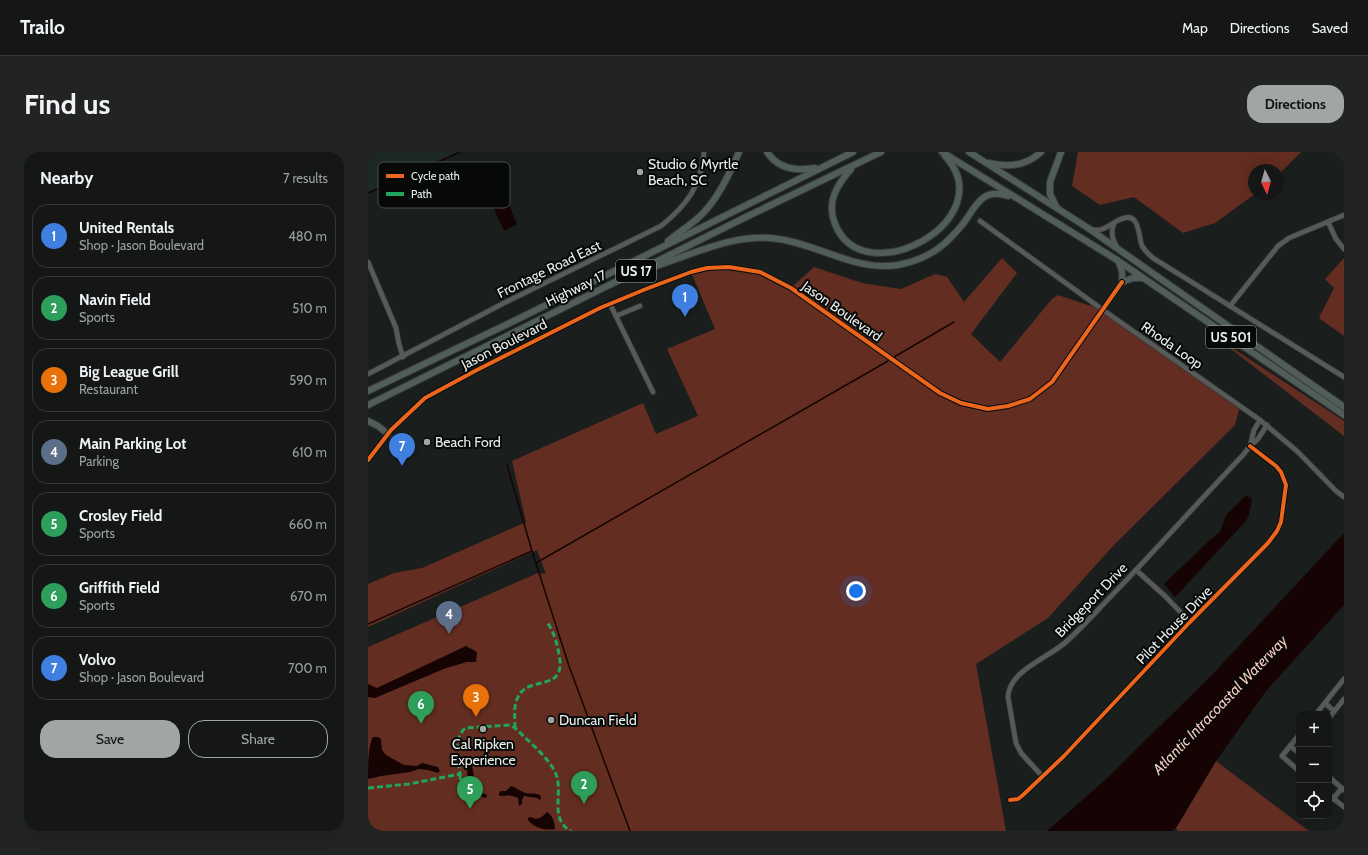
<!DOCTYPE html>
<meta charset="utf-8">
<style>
:root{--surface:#141716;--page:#212423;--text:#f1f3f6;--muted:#9d9fa1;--line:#333635;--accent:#a1a6a4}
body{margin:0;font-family:Cabin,sans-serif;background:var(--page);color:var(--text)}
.controls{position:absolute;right:12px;bottom:12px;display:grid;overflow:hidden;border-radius:8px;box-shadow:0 4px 16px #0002}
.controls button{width:36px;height:36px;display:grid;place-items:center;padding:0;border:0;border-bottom:1px solid var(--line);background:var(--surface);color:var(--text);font:20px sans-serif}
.compass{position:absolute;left:880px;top:12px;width:36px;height:36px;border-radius:50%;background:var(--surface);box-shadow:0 4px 16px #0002;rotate:175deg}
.you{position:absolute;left:488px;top:439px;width:14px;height:14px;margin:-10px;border:3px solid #fff;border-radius:50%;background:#1a73e8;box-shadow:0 0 0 6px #1a73e833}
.badge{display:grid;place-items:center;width:26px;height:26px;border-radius:50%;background:var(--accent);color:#fff;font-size:13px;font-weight:700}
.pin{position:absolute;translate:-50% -33px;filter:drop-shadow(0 1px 2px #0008)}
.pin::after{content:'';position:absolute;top:21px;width:14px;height:12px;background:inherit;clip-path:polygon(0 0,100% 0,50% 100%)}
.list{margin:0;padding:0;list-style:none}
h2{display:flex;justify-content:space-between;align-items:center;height:52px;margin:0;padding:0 16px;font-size:17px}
h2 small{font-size:13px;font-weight:400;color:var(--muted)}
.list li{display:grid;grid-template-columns:26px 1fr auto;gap:12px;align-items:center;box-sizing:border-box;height:64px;margin:0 8px 8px;padding:0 8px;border:1px solid var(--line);border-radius:16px}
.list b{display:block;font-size:15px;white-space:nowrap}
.list p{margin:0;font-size:13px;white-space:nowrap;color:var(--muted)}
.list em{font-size:13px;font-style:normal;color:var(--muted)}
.actions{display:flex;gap:8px;padding:12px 16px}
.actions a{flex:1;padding:9px 0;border:1px solid var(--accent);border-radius:16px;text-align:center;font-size:14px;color:var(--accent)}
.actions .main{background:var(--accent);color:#111}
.icon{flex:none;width:22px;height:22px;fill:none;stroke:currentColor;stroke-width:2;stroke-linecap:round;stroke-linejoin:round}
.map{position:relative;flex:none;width:976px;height:679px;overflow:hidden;border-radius:16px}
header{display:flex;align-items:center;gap:24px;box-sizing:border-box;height:56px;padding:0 20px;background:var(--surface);border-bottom:1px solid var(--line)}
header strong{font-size:19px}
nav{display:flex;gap:22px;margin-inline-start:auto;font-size:14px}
.intro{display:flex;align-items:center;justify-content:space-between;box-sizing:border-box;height:96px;padding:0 24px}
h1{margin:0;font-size:28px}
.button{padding:10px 18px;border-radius:16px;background:var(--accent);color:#111;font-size:14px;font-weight:700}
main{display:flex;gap:24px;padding:0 24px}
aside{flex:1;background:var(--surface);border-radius:16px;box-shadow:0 4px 16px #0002}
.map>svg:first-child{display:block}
.built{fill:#1b2823}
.green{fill:#642d21}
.water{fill:#150403}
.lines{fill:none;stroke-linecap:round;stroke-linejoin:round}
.stream{stroke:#150403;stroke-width:1.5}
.minor-casing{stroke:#363a39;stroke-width:6}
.highway-casing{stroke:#363a39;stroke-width:8}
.minor{stroke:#585a59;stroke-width:4.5}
.highway{stroke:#515d59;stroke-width:6}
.quiet{stroke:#20a55d;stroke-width:3;stroke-dasharray:6 3;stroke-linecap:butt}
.cycleway-casing{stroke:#060908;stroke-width:6}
.cycleway{stroke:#eb651d;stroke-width:4}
.poi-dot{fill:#a1a6a4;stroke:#060908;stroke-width:1.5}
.labels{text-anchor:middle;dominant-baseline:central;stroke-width:4;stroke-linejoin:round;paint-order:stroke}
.shield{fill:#060908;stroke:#a6aaa8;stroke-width:1}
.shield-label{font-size:13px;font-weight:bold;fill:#eaefed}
.poi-label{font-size:14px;fill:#eaefed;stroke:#060908;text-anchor:start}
.street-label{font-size:14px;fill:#eaefed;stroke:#060908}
.water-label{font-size:15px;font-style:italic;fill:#fcc9bd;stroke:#060908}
.key{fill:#060908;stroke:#4a4e4d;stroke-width:1}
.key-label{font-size:11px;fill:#eaefed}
</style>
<header>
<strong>Trailo</strong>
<nav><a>Map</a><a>Directions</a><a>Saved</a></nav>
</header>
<div class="intro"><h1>Find us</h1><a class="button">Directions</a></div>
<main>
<aside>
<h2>Nearby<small>7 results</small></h2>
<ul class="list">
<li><span class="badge" style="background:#3f7fe0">1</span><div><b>United Rentals</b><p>Shop · Jason Boulevard</p></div><em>480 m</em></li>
<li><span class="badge" style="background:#2e9e5b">2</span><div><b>Navin Field</b><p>Sports</p></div><em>510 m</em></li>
<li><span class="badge" style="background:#e8710a">3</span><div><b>Big League Grill</b><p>Restaurant</p></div><em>590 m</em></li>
<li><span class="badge" style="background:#5c6f8a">4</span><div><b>Main Parking Lot</b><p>Parking</p></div><em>610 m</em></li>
<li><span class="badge" style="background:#2e9e5b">5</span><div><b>Crosley Field</b><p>Sports</p></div><em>660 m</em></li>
<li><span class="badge" style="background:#2e9e5b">6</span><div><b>Griffith Field</b><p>Sports</p></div><em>670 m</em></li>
<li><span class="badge" style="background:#3f7fe0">7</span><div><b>Volvo</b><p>Shop · Jason Boulevard</p></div><em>700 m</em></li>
</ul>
<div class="actions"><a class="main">Save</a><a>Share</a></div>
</aside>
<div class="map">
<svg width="976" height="679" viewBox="0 0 976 679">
<rect width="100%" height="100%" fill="#1a1f1d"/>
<polygon class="built" points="0,0 93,0 0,40"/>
<g class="green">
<polygon points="710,0 933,0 910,23 910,18 886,18 887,42 847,71 815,81 766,45 732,53 704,34"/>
<polygon points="634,106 649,121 603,182 632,210 684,147 690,143 735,158 872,254 867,273 746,393 680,466 608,512 638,679 0,679 0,495 170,421 178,422 169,398 0,475 0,432 26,421 54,416 158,370 144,309 275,251 288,282 330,264 299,197 347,177 323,120 361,115 392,120 423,136 446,115 494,131 533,137 567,122 579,125 596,150"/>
<polygon points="976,106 976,184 951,166 966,136 957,127"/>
<polygon points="846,184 976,269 976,284"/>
<polygon points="848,609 941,679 810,679 808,676"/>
</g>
<g class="water">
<polygon points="131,38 135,39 149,72 136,79 121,46"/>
<polygon points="878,343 884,347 881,363 878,369 807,445 796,432 843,387 852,380 858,363"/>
<polygon points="976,381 976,453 898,539 848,609 808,676 804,679 679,679 737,628 843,524"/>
<polygon points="98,494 109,500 108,510 99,510 78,516 7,546 0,545 0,532 9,536"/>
<path d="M5 585H10L13 587 14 598 18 603 36 613 49 614 54 611 70 615 72 619 70 621 60 618 51 617 42 620 13 624 0 627C0 616 0 593 5 585Z"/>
<polygon points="101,613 104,614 108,635 112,640 119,643 118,646 100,640 99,615"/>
<path d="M143 634C148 635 150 638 155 640 160 643 166 640 172 643L173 646 172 648 169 646 156 644 154 648V652L151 654 150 646C144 643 139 643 132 644L131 643V641L133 639H138Z"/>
<path d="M179 660C185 664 187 671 187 677 178 679 166 676 160 668V666L163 665C170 669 174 665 179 660Z"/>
</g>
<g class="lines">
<g class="stream">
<polyline points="0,41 92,0"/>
<polyline points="526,205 586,170"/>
<polyline points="139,313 164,399 201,514 262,679"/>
<polyline points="168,411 520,209"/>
<polyline points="0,472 164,399"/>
</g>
<defs>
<g id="minor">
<polyline points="612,69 735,158 892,268 930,300 968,339 976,345"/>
<polyline points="960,70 968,87 976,97"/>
<path d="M746 72C742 80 744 87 749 95"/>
<path d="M722 77C735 81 740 73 751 68 772 57 770 83 774 94 777 99 780 102 785 106L976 225"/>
<polyline points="0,110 28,176 31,192 35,205"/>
<polyline points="242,152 285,240"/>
<polyline points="862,154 910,94 921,86 976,63"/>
<polyline points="248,164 272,154"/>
<path d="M0 222 136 151 293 74C318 54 334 33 336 0"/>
<polyline points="882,294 886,278 892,268"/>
<polyline points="0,308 23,278 57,246 107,219 232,156 278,137 323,120 339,116 361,115 392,120 423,136 572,241 593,251 620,257 640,254 662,247 684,230 754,130"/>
<polyline points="768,418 797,444 822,470"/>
<polyline points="957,551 966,559"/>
<polyline points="948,562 976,527"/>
<polyline points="961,566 976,547"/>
<polyline points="931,583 914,604 931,619"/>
<polyline points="922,594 931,601"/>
<path d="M674 624 653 601 648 591 640 545C641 518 681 506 699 489 717 473 733 454 750 437 792 393 833 347 875 303L882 294 890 287 899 273"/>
<polyline points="961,625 976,638"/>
<polyline points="961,643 976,655"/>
<polyline points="965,647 974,636"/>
<polyline points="642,648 650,647 655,643 696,604 822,470 900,391 909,379 913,370 918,333 913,320 908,314 882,294"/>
</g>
<g id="highway">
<path d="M399 0C410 17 429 19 447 16"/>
<polyline points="574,0 749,108 976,263"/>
<polyline points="601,0 720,76 976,255"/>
<path d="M621 11C641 16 658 14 673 0"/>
<path d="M483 17C469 33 458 50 467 72 496 144 636 67 577 4"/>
<polyline points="689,56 682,42 682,30 693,0"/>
<path d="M300 89C310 81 321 74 330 66 349 49 361 23 371 0"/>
<path d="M750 109C754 116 755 121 754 130"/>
<path d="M281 116C323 104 365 80 410 87 450 92 488 120 530 113 546 110 563 103 576 92 583 86 589 79 595 72 608 54 614 35 640 44"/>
<polyline points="754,130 765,126 775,126"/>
<polyline points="0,239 150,167 485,0"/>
<polyline points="0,253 378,65 513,0"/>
<polyline points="0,269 10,274 20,282"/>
</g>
</defs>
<use href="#minor" class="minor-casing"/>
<use href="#highway" class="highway-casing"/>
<use href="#minor" class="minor"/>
<use href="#highway" class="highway"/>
<g class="quiet">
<path d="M147 576C147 566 145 554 150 545 161 522 199 542 191 502 189 491 186 480 179 470"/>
<polyline points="92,622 93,648"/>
<path d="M0 636 41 632 92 622C90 606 85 588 97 576L142 573 147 576C159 588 185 609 189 625 194 644 182 668 203 679"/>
</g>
<defs>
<g id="cycleway">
<polyline points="0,308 23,278 57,246 107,219 232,156 278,137 323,120 339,116 361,115 392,120 423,136 572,241 593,251 620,257 640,254 662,247 684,230 754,130"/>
<polyline points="642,648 650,647 655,643 696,604 822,470 900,391 909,379 913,370 918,333 913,320 908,314 882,294"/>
</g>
</defs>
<use href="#cycleway" class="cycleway-casing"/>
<use href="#cycleway" class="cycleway"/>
</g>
<g class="poi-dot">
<circle cx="272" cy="20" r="4"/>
<circle cx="59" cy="290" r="4"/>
<circle cx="183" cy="568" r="4"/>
<circle cx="115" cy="577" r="4"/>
</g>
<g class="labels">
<g class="shield">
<rect x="248" y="108" width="40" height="22" rx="3"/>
<rect x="838" y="174" width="50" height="22" rx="3"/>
</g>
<g class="shield-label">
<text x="268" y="119">US 17</text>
<text x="863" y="185">US 501</text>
</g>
<g class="poi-label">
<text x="280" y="12">Studio 6 Myrtle<tspan x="280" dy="16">Beach, SC</tspan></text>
<text x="67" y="290">Beach Ford</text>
<text x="191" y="568">Duncan Field</text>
<text x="115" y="592" text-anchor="middle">Cal Ripken<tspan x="115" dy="16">Experience</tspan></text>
</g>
<g class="street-label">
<text transform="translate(181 117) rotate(-26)">Frontage Road East</text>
<text transform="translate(208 136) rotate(-26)">Highway 17</text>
<text transform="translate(474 159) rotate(35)">Jason Boulevard</text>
<text transform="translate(136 192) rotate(-27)">Jason Boulevard</text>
<text transform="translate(804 193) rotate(35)">Rhoda Loop</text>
<text transform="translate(723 448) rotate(-46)">Bridgeport Drive</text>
<text transform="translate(806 473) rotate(-46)">Pilot House Drive</text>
</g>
<g class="water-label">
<text transform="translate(852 553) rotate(-46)">Atlantic Intracoastal Waterway</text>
</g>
</g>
<rect x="10" y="10" width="132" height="46" rx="6" class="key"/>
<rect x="18" y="22" width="18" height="4" fill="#eb651d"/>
<rect x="18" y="40" width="18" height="4" fill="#20a55d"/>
<g class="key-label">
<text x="43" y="28">Cycle path</text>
<text x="43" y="46">Path</text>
</g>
</svg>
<div class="controls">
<button>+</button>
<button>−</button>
<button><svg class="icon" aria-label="locate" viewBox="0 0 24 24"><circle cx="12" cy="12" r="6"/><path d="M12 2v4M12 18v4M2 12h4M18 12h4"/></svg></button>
</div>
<svg class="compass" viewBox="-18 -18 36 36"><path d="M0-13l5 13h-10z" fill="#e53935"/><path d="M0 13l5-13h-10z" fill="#9d9fa1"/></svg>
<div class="you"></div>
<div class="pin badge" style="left:317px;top:165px;background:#3f7fe0">1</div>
<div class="pin badge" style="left:216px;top:652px;background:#2e9e5b">2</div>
<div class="pin badge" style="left:108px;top:565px;background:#e8710a">3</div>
<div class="pin badge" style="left:81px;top:482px;background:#5c6f8a">4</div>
<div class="pin badge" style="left:102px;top:657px;background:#2e9e5b">5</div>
<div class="pin badge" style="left:53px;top:572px;background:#2e9e5b">6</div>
<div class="pin badge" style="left:34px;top:314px;background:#3f7fe0">7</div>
</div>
</main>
